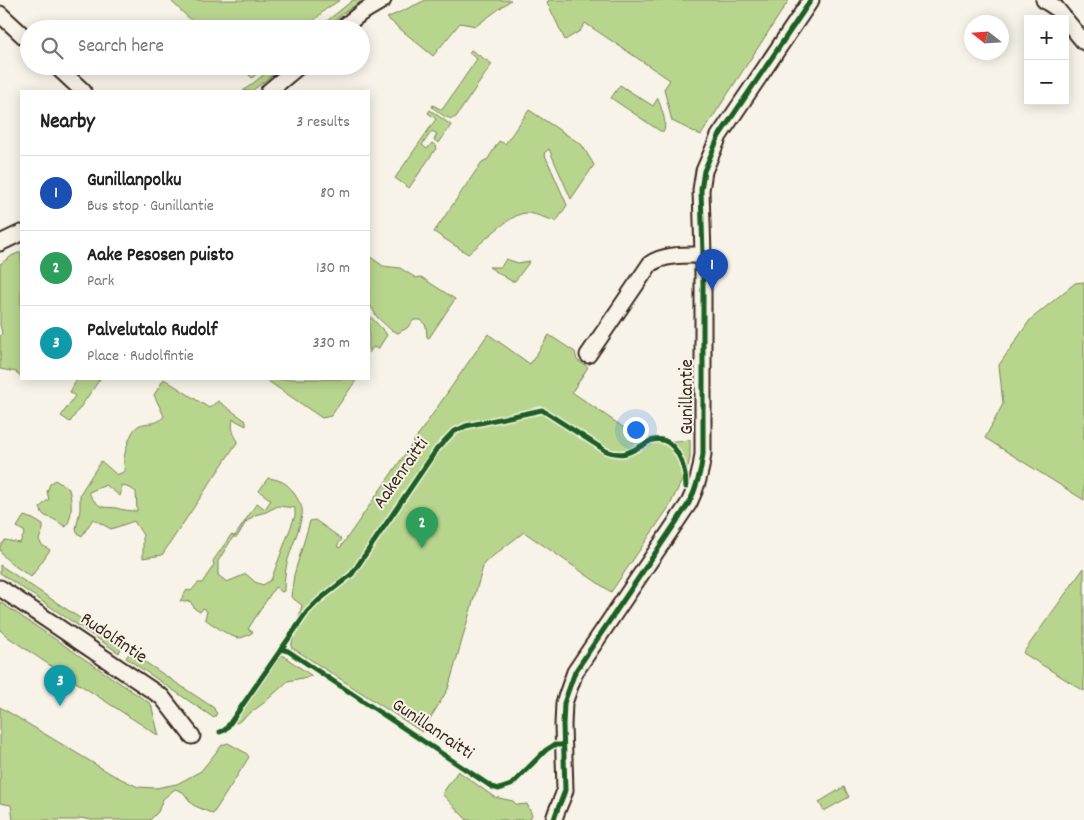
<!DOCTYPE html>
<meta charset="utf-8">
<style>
:root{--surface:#fff;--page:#f6f6f6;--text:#222;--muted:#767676;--line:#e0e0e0;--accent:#ea580c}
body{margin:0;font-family:Dekko,sans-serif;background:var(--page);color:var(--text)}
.controls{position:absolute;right:15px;top:15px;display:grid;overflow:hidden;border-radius:0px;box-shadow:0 2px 12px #0003}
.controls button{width:45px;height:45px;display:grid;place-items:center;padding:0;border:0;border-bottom:1px solid var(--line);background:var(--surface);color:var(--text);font:25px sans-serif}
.compass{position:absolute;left:964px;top:15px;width:45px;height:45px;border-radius:50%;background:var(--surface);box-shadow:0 2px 12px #0003;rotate:287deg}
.you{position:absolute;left:635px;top:429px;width:18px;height:18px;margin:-12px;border:4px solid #fff;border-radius:50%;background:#1a73e8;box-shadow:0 0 0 8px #1a73e833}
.badge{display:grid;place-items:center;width:32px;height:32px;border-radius:50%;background:var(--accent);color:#fff;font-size:16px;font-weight:700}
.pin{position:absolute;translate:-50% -41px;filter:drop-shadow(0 1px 2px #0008)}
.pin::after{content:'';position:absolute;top:26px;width:18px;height:15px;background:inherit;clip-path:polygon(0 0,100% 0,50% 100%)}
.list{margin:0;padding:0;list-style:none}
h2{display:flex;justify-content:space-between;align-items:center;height:65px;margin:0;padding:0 20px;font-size:21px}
h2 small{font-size:16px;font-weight:400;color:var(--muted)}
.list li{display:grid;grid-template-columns:32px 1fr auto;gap:15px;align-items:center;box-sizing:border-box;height:75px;padding:0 20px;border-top:1px solid var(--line)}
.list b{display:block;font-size:19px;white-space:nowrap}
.list p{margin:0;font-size:16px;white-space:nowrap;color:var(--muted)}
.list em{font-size:16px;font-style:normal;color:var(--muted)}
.icon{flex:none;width:28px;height:28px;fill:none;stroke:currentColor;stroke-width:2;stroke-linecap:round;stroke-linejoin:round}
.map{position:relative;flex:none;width:1084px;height:820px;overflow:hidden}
.search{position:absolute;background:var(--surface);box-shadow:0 2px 12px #0003;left:20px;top:20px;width:350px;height:55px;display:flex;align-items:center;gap:12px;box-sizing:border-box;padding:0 18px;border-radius:28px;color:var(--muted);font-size:19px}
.panel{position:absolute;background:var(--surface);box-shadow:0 2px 12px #0003;left:20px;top:90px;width:350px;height:290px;border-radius:0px}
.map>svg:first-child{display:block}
.green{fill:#b8d58e;stroke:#7a8056;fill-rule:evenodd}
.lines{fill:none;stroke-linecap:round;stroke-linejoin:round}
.minor-casing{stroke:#3b2a1e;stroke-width:19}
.minor{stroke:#f7f3e8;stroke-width:15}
.cycleway-casing{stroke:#f7f3e8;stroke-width:8}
.cycleway{stroke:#1b5e20;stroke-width:5}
.labels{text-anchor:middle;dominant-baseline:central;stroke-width:4;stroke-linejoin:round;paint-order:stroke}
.street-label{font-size:19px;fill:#3b2a1e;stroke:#f7f3e8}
</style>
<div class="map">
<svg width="1084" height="820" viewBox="0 0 1084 820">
<rect width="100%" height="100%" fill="#f7f3e8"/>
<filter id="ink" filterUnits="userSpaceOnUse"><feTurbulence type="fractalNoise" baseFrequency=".02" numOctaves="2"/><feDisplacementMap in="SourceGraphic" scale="10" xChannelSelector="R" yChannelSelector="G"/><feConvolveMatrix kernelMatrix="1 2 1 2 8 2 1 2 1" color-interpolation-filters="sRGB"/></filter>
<g filter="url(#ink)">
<g class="green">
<polygon points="170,0 340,0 326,9 305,29 200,29"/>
<polygon points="353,0 363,0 342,14 326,29 317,29"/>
<polygon points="426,0 511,0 476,26 460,23 433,56 387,18"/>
<polygon points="549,0 789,0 701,135 672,121 664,89 670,80 585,23 580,31 565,40 547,2"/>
<path d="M471 50 492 64 456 117C448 122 439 112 432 107L433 105 442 110 477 59 469 53Z"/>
<polygon points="240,66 265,66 252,78"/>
<polygon points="275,66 284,66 252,91 243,91"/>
<path d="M620 85 653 106 658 98C661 109 667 120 664 131H660L611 98Z"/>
<polygon points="430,110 451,125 439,143 434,140 437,134 432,131 422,145 427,149 432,143 437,147 409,188 395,178 436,119 428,113"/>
<path d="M529 110 582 145 594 165 571 199 549 149 544 153 567 205 556 222 553 220C544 218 534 213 526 213 511 213 481 244 468 254L434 232 482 162 488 159 499 141 505 144Z"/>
<polygon points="21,252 21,376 16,372 0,369 0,336 2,333 0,325 0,264 13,255"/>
<polygon points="369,256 383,266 400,268 416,278 421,277 455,299 429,338 427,337 426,326 421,320 414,320 407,328 398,333 391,330 377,317 369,303"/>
<polygon points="506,259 518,263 530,261 515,281 511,281 489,267 501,267"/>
<polygon points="1084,282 1084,500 985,438 1003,404 999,365 1030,320 1075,283"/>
<polygon points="369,315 385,332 387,335 378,349 373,347 369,353"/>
<polygon points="488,334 530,364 549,335 575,352 577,360 588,367 572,392 646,443 690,440 690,458 687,470 669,507 611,592 524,532 484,563 448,689 422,732 291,647 302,605 291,597 294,575 310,521 315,520 342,539 337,546 340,548"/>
<polygon points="77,379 100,379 70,422 61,416 75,396 70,392"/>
<path d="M164 379 209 408 218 401 246 421V426L233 419C231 428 233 434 238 441L162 555 143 558V535L134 521 111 529 93 519 82 536 77 533 76 529 80 510V494L101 461 117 475 125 471C125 467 123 463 124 459 125 450 131 430 138 426 147 421 158 426 164 416L154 395ZM121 485 132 489 136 492 137 511C130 511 123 510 116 508 112 507 108 508 103 507 97 505 91 498 89 492L106 485 120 496 121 493Z"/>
<polygon points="265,379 357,379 331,416 322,418"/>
<path d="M268 478C284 480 290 485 298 500 301 505 303 508 302 514 300 529 291 548 287 563 285 572 284 582 284 591L282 592 275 587 248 629 253 632C249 635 243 638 238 638 230 637 212 624 205 619L207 611 203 608 200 612 195 609 190 601 185 602 180 601 187 590 191 591 198 583H202L214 565 213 561 231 535 235 536 257 503 265 509 271 500 259 491ZM278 506 295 508V516L271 580 263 585 255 582 246 574 227 582 218 575V561L233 537H237L246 522 255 515 266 512Z"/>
<path d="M55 480 69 489C72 502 73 515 66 527 62 525 59 522 55 520 47 515 43 519 40 507L49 499 47 492 50 484Z"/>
<path d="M24 516 33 519 43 525V529L39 540 42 545 50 550 31 577C23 571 0 559 0 547 1 544 4 542 5 540L20 543 25 532 17 527Z"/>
<polygon points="0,565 122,646 119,653 0,573"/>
<polygon points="1084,568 1084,691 1023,653"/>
<polygon points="0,602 151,704 159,736 48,664 8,637 0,630"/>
<polygon points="130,652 214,708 215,711 217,713 214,718 126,658"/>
<polygon points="282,655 312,676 288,681 265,702 237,723 235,722"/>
<polygon points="0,707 113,775 138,787 156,788 177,784 201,771 222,745 228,743 246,753 249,757 213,814 193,805 183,792 175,789 163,799 158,812 150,820 92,820 80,818 77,820 13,820 11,805 0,803"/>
<polygon points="458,771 494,797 513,801 517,805 527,804 532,815 529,820 467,820 442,794"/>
<polygon points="844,787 849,797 824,811 819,802"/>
</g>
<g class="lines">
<defs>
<g id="minor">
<polyline points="1044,0 1056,8 1065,19"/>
<polyline points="0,14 29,41"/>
<polyline points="1065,19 1084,42"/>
<polyline points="341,29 361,13 383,0"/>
<polyline points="56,66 83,91"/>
<polyline points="269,91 299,66"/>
<polyline points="0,243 21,233"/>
<path d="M588 355 650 264C664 254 686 255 703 255"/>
<polyline points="0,588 162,697 192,736"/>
<path d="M554 820C556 810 562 801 565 790L563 725 564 703 575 672 689 503C697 487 701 472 703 454V255L701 190 704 171 719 136 811 0"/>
</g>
</defs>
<use href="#minor" class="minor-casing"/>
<use href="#minor" class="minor"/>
<defs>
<g id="cycleway">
<polyline points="281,649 288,651 492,787 499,789 511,785 546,750 554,745 563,745"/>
<path d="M220 732 225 730 228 726 307 612 319 600 352 574 437 449 453 432 466 426 542 410 606 451C622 457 629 453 643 445 645 444 648 442 650 441 676 432 686 468 686 487"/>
<path d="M554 820C556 810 562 801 565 790L563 725 564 703 575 672 689 503C697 487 701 472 703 454V255L701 190 704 171 719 136 811 0"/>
</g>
</defs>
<use href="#cycleway" class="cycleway-casing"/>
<use href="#cycleway" class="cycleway"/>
</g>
</g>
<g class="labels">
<g class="street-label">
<text transform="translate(688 397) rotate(-90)">Gunillantie</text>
<text transform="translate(402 474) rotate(-55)">Aakenraitti</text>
<text transform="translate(113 639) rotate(34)">Rudolfintie</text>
<text transform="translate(432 730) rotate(34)">Gunillanraitti</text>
</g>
</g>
</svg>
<div class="controls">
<button>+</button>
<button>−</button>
</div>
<svg class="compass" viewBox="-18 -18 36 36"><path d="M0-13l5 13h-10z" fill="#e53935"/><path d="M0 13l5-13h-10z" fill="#767676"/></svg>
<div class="you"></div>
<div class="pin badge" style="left:712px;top:290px;background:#1a4fb4">1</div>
<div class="pin badge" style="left:422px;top:548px;background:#2e9e5b">2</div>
<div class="pin badge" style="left:60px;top:706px;background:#0f9aa8">3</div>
<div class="search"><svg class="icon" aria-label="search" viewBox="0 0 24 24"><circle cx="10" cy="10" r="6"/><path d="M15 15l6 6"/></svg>Search here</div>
<section class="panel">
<h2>Nearby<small>3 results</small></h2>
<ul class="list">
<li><span class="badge" style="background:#1a4fb4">1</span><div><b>Gunillanpolku</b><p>Bus stop · Gunillantie</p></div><em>80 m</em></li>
<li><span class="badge" style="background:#2e9e5b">2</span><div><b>Aake Pesosen puisto</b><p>Park</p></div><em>130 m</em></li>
<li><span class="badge" style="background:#0f9aa8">3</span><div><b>Palvelutalo Rudolf</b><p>Place · Rudolfintie</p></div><em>330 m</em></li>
</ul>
</section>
</div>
